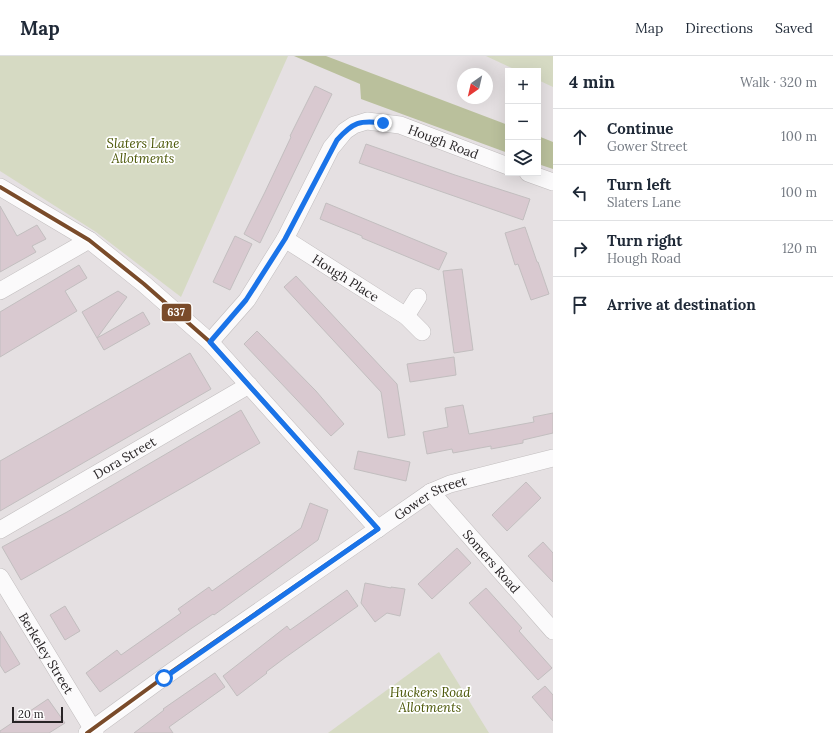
<!DOCTYPE html>
<meta charset="utf-8">
<style>
:root{--surface:#fff;--page:#f6f6f7;--text:#1f2937;--muted:#747a83;--line:#e0e1e3}
body{margin:0;font-family:Lora,serif;background:var(--page);color:var(--text)}
.controls{position:absolute;right:12px;top:12px;display:grid;overflow:hidden;border-radius:0px;box-shadow:0 4px 16px #0002}
.controls button{width:36px;height:36px;display:grid;place-items:center;padding:0;border:0;border-bottom:1px solid var(--line);background:var(--surface);color:var(--text);font:20px sans-serif}
.compass{position:absolute;left:457px;top:12px;width:36px;height:36px;border-radius:50%;background:var(--surface);box-shadow:0 4px 16px #0002;rotate:214deg}
.scale{position:absolute;left:12px;bottom:10px;width:51px;box-sizing:border-box;padding-left:4px;border:2px solid #282426;border-top:0;font-size:11px;line-height:14px;white-space:nowrap;color:#282426;-webkit-text-stroke:3px #fff;paint-order:stroke}
.stop{position:absolute;width:12px;height:12px;margin:-9px;border:3px solid #1a73e8;border-radius:50%;background:#fff}
.stop.end{background:#1a73e8;border-color:#fff;box-shadow:0 1px 4px #0008}
.list{margin:0;padding:0;list-style:none}
h2{display:flex;justify-content:space-between;align-items:center;height:52px;margin:0;padding:0 16px;font-size:17px}
h2 small{font-size:13px;font-weight:400;color:var(--muted)}
.list li{display:grid;grid-template-columns:26px 1fr auto;gap:12px;align-items:center;box-sizing:border-box;height:56px;padding:0 16px;border-top:1px solid var(--line)}
.list b{display:block;font-size:15px;white-space:nowrap}
.list p{margin:0;font-size:13px;white-space:nowrap;color:var(--muted)}
.list em{font-size:13px;font-style:normal;color:var(--muted)}
.icon{flex:none;width:22px;height:22px;fill:none;stroke:currentColor;stroke-width:2;stroke-linecap:round;stroke-linejoin:round}
.map{position:relative;flex:none;width:553px;height:677px;overflow:hidden}
header{display:flex;align-items:center;gap:24px;box-sizing:border-box;height:56px;padding:0 20px;background:var(--surface);border-bottom:1px solid var(--line)}
header strong{font-size:19px}
nav{display:flex;gap:22px;margin-inline-start:auto;font-size:14px}
main{display:flex}
aside{flex:1;background:var(--surface)}
.map>svg:first-child{display:block}
.green{fill:#d6dac3}
.forest{fill:#bac09c}
.building{fill:#d9c9d0;stroke:#c2bebf}
.lines{fill:none;stroke-linecap:round;stroke-linejoin:round}
.minor-casing{stroke:#c1bdbe;stroke-width:18}
.minor{stroke:#fbfafb;stroke-width:17}
.bus-1-casing{stroke:#fff;stroke-width:7}
.bus-1{stroke:#7a4b2a;stroke-width:4}
.route{stroke:#1a73e8;stroke-width:5}
.labels{text-anchor:middle;dominant-baseline:central;stroke-width:3.5;stroke-linejoin:round;paint-order:stroke}
.street-label{font-size:13px;fill:#282426;stroke:#fff}
.park-label{font-size:13px;font-style:italic;fill:#4a5605;stroke:#fff}
.line-badge{stroke:#fff;stroke-width:1.5}
.badge-label{font-size:11px;text-anchor:middle;font-weight:bold;fill:#fff}
</style>
<header>
<strong>Map</strong>
<nav><a>Map</a><a>Directions</a><a>Saved</a></nav>
</header>
<main>
<div class="map">
<svg width="553" height="677" viewBox="0 0 553 677">
<rect width="100%" height="100%" fill="#e5e0e2"/>
<g class="green">
<polygon points="0,0 288,0 181,241 96,176 0,115"/>
<polygon points="486,0 553,0 553,31 538,24 538,15 518,15"/>
<polygon points="439,596 489,677 328,677"/>
</g>
<g class="forest">
<polygon points="294,0 326,0 508,69 508,97 361,43 360,28"/>
<polygon points="538,80 553,86 553,113 538,108"/>
</g>
<g class="building">
<polygon points="315,30 332,38 260,187 244,178 265,136 291,81 290,80"/>
<polygon points="366,88 455,119 530,143 523,164 359,107"/>
<polygon points="326,147 447,197 439,214 362,182 362,180 320,163"/>
<polygon points="0,150 17,180 37,169 46,183 32,190 36,196 0,216"/>
<polygon points="525,171 537,206 538,206 549,238 531,244 518,208 515,209 505,177"/>
<polygon points="235,180 252,188 230,234 213,226"/>
<polygon points="79,209 87,222 65,235 77,255 0,301 0,256"/>
<polygon points="462,213 473,294 454,297 443,215"/>
<polygon points="296,220 397,328 405,379 388,382 381,336 284,231"/>
<polygon points="118,235 127,241 97,282 82,256"/>
<polygon points="143,256 150,268 104,294 97,282"/>
<polygon points="257,275 316,335 344,368 331,380 244,288"/>
<polygon points="190,297 211,333 0,455 0,405"/>
<polygon points="454,301 456,319 410,326 407,308"/>
<polygon points="463,349 469,378 534,366 533,361 553,357 553,377 523,384 523,387 491,393 491,390 453,397 452,393 427,398 423,376 448,371 445,352"/>
<polygon points="241,354 260,387 191,427 21,524 2,491 67,456"/>
<polygon points="358,395 410,406 406,425 354,413"/>
<polygon points="526,426 541,442 507,475 492,459"/>
<polygon points="310,447 328,454 318,484 214,559 213,558 192,572 100,636 86,617 117,594 121,599 181,557 178,553 209,531 212,535 301,472"/>
<polygon points="543,486 553,497 553,526 528,500"/>
<polygon points="457,492 471,507 432,543 418,528"/>
<polygon points="365,527 391,532 391,531 405,533 400,560 387,557 375,566 361,547"/>
<polygon points="486,532 522,572 519,575 552,612 538,624 469,547"/>
<polygon points="347,534 358,550 286,601 266,616 267,617 237,640 223,620 287,570 290,574"/>
<polygon points="65,550 80,575 65,584 50,559"/>
<polygon points="0,575 20,608 5,617 0,609"/>
<polygon points="215,617 225,631 169,671 173,677 134,677 164,654 163,653"/>
<polygon points="545,630 553,639 553,665 532,641"/>
<polygon points="48,643 65,667 49,677 0,677 0,675"/>
</g>
<g class="lines">
<defs>
<g id="minor">
<polyline points="528,117 553,126"/>
<polyline points="0,131 89,184 144,228 210,286 378,473"/>
<path id="s1" d="M285 183 406 260 422 276"/>
<polyline points="0,235 89,184"/>
<polyline points="406,260 418,241"/>
<path id="s2" d="M210 286 247 244 285 183 331 92 345 75 354 69 367 65 400 69 508 110"/>
<path id="s3" d="M431 436 553 575"/>
<path id="s4" d="M0 474 249 329"/>
<path id="s5" d="M0 521 95 677"/>
<path id="s6" d="M87 677 164 621 431 436 450 428 553 402"/>
</g>
</defs>
<use href="#minor" class="minor-casing"/>
<use href="#minor" class="minor"/>
<defs>
<polyline id="bus-1" points="0,131 89,184 144,228 210,286 378,473 164,621 87,677"/>
</defs>
<use href="#bus-1" class="bus-1-casing"/>
<use href="#bus-1" class="bus-1"/>
</g>
<g class="lines">
<path class="route" d="M164 622 378 473 210 286 246 244 285 183 337 84C353 66 360 64 383 67"/>
</g>
<g class="labels">
<g class="street-label">
<text stroke="none"><textPath href="#s2" startOffset="356">Hough Road</textPath></text>
<text stroke="none"><textPath href="#s1" startOffset="72">Hough Place</textPath></text>
<text stroke="none"><textPath href="#s4" startOffset="144">Dora Street</textPath></text>
<text stroke="none"><textPath href="#s6" startOffset="417">Gower Street</textPath></text>
<text stroke="none"><textPath href="#s3" startOffset="92">Somers Road</textPath></text>
<text stroke="none"><textPath href="#s5" startOffset="89">Berkeley Street</textPath></text>
</g>
<g class="park-label">
<text x="143" y="87">Slaters Lane<tspan x="143" dy="15">Allotments</tspan></text>
<text x="430" y="636">Huckers Road<tspan x="430" dy="15">Allotments</tspan></text>
</g>
</g>
<rect class="line-badge" x="161" y="247" width="31" height="19" rx="4" fill="#7a4b2a"/>
<g class="badge-label">
<text x="176" y="260">637</text>
</g>
</svg>
<div class="controls">
<button>+</button>
<button>−</button>
<button><svg class="icon" aria-label="layers" viewBox="0 0 24 24"><path d="M12 4l9 5-9 5-9-5zM3 14l9 5 9-5"/></svg></button>
</div>
<svg class="compass" viewBox="-18 -18 36 36"><path d="M0-13l5 13h-10z" fill="#e53935"/><path d="M0 13l5-13h-10z" fill="#747a83"/></svg>
<div class="scale">20 m</div>
<div class="stop" style="left:164px;top:622px"></div>
<div class="stop end" style="left:383px;top:67px"></div>
</div>
<aside>
<h2>4 min<small>Walk · 320 m</small></h2>
<ul class="list">
<li><svg class="icon" aria-label="ahead" viewBox="0 0 24 24"><path d="M12 20V5M6 11l6-6 6 6"/></svg><div><b>Continue</b><p>Gower Street</p></div><em>100 m</em></li>
<li><svg class="icon" aria-label="left" viewBox="0 0 24 24"><path d="M17 20v-9H6M10 6l-5 5 5 5"/></svg><div><b>Turn left</b><p>Slaters Lane</p></div><em>100 m</em></li>
<li><svg class="icon" aria-label="right" viewBox="0 0 24 24"><path d="M7 20v-9h11M14 6l5 5-5 5"/></svg><div><b>Turn right</b><p>Hough Road</p></div><em>120 m</em></li>
<li><svg class="icon" aria-label="arrive" viewBox="0 0 24 24"><path d="M6 21V4h12l-3 4 3 4H6"/></svg><div><b>Arrive at destination</b></div></li>
</ul>
</aside>
</main>
